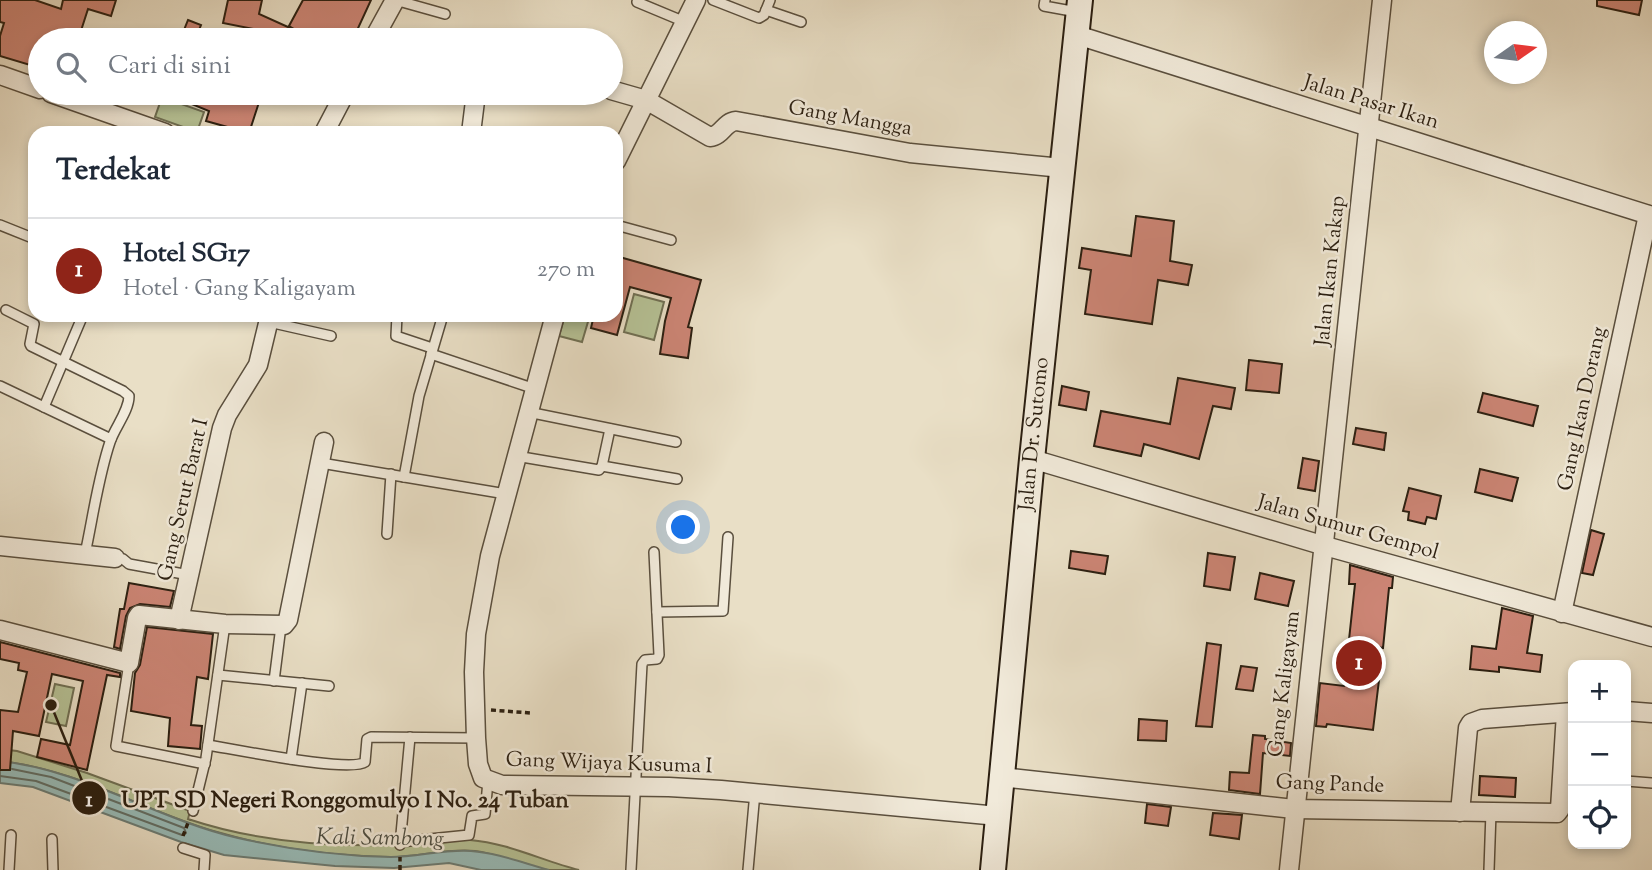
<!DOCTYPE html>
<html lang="id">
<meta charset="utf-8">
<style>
:root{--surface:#fff;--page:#f6f6f7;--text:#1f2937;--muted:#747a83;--line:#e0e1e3;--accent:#8f2418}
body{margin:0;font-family:"Sorts Mill Goudy",serif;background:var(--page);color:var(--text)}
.controls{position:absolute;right:21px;bottom:21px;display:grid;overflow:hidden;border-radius:14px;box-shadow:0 4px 10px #0003}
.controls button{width:63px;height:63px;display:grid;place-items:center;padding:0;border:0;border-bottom:2px solid var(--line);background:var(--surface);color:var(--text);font:35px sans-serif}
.compass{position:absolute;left:1484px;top:21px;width:63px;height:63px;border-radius:50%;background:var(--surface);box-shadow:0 4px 10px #0003;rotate:76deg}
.you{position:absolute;left:684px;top:528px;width:24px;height:24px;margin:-18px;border:5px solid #fff;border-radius:50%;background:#1a73e8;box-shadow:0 0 0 10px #1a73e833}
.badge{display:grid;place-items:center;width:46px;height:46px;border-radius:50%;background:var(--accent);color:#fff;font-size:23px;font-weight:700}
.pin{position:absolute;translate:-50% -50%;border:4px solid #fff;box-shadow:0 2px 7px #0006}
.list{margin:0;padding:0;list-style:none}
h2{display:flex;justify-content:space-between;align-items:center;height:91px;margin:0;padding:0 28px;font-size:30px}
h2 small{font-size:23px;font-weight:400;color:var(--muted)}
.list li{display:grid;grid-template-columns:46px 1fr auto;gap:21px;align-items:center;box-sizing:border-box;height:105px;padding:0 28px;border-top:2px solid var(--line)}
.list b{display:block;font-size:26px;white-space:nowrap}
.list p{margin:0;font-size:23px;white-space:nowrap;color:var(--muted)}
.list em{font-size:23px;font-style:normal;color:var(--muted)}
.icon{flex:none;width:38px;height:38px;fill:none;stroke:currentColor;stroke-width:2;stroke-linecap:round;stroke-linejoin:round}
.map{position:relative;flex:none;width:1652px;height:870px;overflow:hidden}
.search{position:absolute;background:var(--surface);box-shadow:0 4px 10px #0003;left:28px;top:28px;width:595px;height:77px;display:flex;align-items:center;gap:18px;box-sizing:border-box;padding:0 24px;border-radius:38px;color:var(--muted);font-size:26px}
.panel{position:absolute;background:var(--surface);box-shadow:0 4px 10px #0003;left:28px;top:126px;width:595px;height:196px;border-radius:21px}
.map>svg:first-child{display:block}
.green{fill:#b6c296;stroke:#707054;stroke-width:2}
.water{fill:#98bcb9;stroke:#6c7d76;stroke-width:2}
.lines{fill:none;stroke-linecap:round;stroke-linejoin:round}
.shore{stroke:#626e65;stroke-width:2}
.building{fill:#cc8575;stroke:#2b1f11;stroke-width:2}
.service-casing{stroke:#5a4f3e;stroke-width:12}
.minor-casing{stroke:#5a4f3e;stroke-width:21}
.secondary-casing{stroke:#2b1f11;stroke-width:28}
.path{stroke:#2b1f11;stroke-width:3.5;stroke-dasharray:5 3.5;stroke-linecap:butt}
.service{stroke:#f1eada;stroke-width:9}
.minor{stroke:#f1eada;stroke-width:18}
.secondary{stroke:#f1eada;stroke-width:24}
.labels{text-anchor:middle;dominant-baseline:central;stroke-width:5;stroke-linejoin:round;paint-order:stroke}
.street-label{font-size:21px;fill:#2b1f11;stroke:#f1eada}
.water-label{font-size:23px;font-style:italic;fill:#4c4e43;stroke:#f1eada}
.leader{fill:none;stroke:#2b1f11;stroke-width:2.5}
.callout-dot{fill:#2b1f11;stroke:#f1eada;stroke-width:2.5}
.mark-label{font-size:21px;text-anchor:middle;font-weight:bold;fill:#fff}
.callout-label{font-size:23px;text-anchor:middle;font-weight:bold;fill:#2b1f11;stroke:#f1eada;stroke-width:5;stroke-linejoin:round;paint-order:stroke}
</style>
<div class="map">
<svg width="1652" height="870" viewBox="0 0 1652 870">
<rect width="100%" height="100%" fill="#e9dfc6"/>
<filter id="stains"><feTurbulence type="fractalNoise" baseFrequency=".00286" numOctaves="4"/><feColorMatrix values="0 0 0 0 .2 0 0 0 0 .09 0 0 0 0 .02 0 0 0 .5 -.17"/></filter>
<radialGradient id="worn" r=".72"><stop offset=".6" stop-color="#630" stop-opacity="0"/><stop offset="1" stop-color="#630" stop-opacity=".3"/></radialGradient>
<g class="green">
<polygon points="162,97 204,112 197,132 155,117"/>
<polygon points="634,294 664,302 654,340 624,332"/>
<polygon points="565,315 590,315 582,342 559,336"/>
<polygon points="55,684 74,688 66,726 46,722"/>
<path d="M0 749 17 751 87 773 190 811 188 819C254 841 321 847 390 845 417 844 444 838 470 840 508 843 543 861 579 870 569 870 558 870 547 870 523 866 500 854 475 851 447 848 419 857 390 857 333 856 272 848 217 832 144 811 76 769 0 761Z"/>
</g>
<path class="water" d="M0 761C84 770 156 819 238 838 287 849 341 856 391 857 418 857 444 849 471 851 498 853 523 863 549 870H481L449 863 394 868 335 866 224 855 181 842 33 787 0 783Z"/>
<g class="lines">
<polyline class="shore" points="0,776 36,781 182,835 186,833 184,828 51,777 12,769"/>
</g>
<g class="building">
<polygon points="0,0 35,0 61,9 63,0 116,0 111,16 88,9 78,40 40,40 40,68 0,56 0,36 4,23 0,22"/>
<polygon points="228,0 262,0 259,14 299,32 289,26 303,0 371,0 354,37 345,33 342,40 315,40 302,33 300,38 290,36 288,40 264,40 268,32 223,23"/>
<polygon points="1597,0 1642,0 1639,15 1597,6"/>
<polygon points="188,20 201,25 195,40 180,40"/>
<polygon points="165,93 262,93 249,133 206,121 209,111"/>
<polygon points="1136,216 1174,221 1170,261 1192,265 1188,285 1158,280 1152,324 1085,314 1091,270 1079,268 1082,248 1131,256"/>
<polygon points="616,256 701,280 688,327 692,328 688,358 660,354 665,321 671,298 630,287 617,335 591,328 594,315 616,315"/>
<polygon points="1249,360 1282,364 1279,393 1246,390"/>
<polygon points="1178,378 1235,388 1231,409 1213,406 1199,459 1144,444 1141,456 1094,446 1101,411 1170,424"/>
<polygon points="1062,386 1089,392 1086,410 1059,405"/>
<polygon points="1483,393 1538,406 1533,426 1478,412"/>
<polygon points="1356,428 1386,433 1384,450 1353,444"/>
<polygon points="1303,458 1319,461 1315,491 1298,488"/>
<polygon points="1480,469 1518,478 1512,501 1475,492"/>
<polygon points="1409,488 1441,496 1436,519 1427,517 1425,524 1408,520 1409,512 1403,511"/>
<polygon points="1591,530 1604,534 1593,575 1582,573"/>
<polygon points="1071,551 1108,556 1105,574 1069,568"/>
<polygon points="1208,553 1235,557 1230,590 1204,586"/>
<polygon points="1350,565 1393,577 1392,588 1389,588 1383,648 1373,646 1370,679 1379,680 1373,730 1327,724 1326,727 1316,726 1320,683 1344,686 1355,584 1349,584"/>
<polygon points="1260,573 1294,581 1288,606 1255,599"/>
<polygon points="129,583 174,591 170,607 140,604 130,608 126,616 120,649 114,647 120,609 124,609"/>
<polygon points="1502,608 1533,616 1527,653 1542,655 1540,672 1499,667 1499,672 1470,669 1472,646 1496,649"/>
<polygon points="147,627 213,634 208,679 197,677 191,725 202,726 200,749 168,746 170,718 131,711 135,673 140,665"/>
<polygon points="0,642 120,673 120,677 107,675 87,770 37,757 41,739 70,745 83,681 52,674 39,736 13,731 10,770 0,770 0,710 18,712 27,672 18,670 19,663 0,659"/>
<polygon points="1207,643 1221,645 1212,727 1196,726"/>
<polygon points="1241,666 1257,668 1253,691 1236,689"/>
<polygon points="1139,719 1167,721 1166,741 1138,740"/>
<polygon points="1253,735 1265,736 1265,739 1291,743 1290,756 1263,753 1260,794 1229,790 1230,772 1249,773"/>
<polygon points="1480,776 1516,778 1515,797 1479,795"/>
<polygon points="1147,804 1171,807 1168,826 1145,823"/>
<polygon points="1213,813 1242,815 1239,839 1210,835"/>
</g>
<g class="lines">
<defs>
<g id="service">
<polyline points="395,0 445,14"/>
<polyline points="713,0 759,18 764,15 770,0"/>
<polyline points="1045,0 1044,6 1077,12"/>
<polyline points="637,2 685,22"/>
<polyline points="766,10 801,22"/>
<polyline points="0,225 35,239"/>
<polyline points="616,225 671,240"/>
<path d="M6 310 34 324 30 344 31 346 123 391 129 396C129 411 115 427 110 442 98 478 93 517 85 554"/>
<polyline points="397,315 396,336 432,348"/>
<polyline points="269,322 331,336"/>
<polyline points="431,354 535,389"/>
<polyline points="0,386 111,439"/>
<polyline points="44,407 83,315"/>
<polyline points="528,412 676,442"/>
<polyline points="516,456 599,470 602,466 610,429"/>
<polyline points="321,463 506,494"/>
<polyline points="602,466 677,479"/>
<polyline points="404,477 419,396 443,315"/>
<polyline points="387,534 391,474"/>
<polyline points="115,558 123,559 129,564 189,575"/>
<polyline points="657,612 723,611 728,537"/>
<polyline points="129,663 116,746 205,764"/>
<polyline points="218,675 329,686"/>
<polyline points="274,681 281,626"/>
<path d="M208 745C233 749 350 773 365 762L367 739 371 737 476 738"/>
<polyline points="291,759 302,683"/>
<polyline points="1626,781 1652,783"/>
<polyline points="193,811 206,758 225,624"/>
<polyline points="52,839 53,870"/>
<polyline points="400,842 469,835 472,816 485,814 488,781"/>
<polyline points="400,845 410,737"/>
<polyline points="183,848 205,855 204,870"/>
<polyline points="9,870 11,835"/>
<polyline points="631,870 642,664 645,660 657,659 659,655 654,552"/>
<polyline points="748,870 755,792"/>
<polyline points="1489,870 1491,812"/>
</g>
<g id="minor">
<polyline points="1077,35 1652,216"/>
<polyline points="373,40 395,0"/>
<polyline points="0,75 40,89"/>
<path d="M611 90 646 100 710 137C722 136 724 122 736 121L910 153 1062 168"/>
<polyline points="51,93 165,133"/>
<polyline points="324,133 345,93"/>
<polyline points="471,133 476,93"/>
<polyline points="616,161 696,0"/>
<polyline points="555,315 490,556 476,634 474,672 476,738 478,764 483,778 502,785 669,787 721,790 998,816"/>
<polyline points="1032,459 1325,546 1652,637"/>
<polyline points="0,546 115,558"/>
<polyline points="1562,613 1648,215"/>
<polyline points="179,620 222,428 227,415 258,365 270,315"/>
<polyline points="0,630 129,663 137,618 139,615 225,624 284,625 288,620 324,442"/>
<polyline points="1626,711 1652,713"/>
<polyline points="1001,777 1294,809 1557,813 1560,809 1566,713"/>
<polyline points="1460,812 1468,728 1471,723 1482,719 1573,712"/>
<polyline points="1289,870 1382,0"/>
</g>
<g id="secondary">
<path id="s1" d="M993 870 1032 459 1080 0"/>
</g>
</defs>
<use href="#service" class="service-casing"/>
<use href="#minor" class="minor-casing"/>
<use href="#secondary" class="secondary-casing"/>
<g class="path">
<polyline points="491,710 531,713"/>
<polyline points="183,836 189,820"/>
<polyline points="400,870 400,857"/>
</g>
<use href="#service" class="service"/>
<use href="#minor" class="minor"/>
<use href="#secondary" class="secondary"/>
</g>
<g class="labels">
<g class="street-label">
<text transform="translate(1371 103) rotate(17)">Jalan Pasar Ikan</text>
<text transform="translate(850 119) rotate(10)">Gang Mangga</text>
<text transform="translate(1331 271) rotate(-84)">Jalan Ikan Kakap</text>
<text transform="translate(1583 409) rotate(-78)">Gang Ikan Dorang</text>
<text stroke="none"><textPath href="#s1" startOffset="438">Jalan Dr. Sutomo</textPath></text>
<text transform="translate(184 500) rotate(-77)">Gang Serut Barat I</text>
<text transform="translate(1348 528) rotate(16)">Jalan Sumur Gempol</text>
<text transform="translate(1285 684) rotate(-83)">Gang Kaligayam</text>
<text transform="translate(609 764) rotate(2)">Gang Wijaya Kusuma I</text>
<text transform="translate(1330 785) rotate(2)">Gang Pande</text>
</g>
<g class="water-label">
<text transform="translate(380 839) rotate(1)">Kali Sambong</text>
</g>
</g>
<path class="leader" d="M51 705L89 798"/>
<g class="callout-dot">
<circle cx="51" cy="705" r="7"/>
<circle cx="89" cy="798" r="18"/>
</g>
<g class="mark-label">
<text x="89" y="806">1</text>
</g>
<g class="callout-label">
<text x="345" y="807">UPT SD Negeri Ronggomulyo I No. 24 Tuban</text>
</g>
<rect width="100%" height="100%" filter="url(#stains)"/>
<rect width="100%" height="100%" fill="url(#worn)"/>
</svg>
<div class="controls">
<button>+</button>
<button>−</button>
<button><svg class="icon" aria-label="locate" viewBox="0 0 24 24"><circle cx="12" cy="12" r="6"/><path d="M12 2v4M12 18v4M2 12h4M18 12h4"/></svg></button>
</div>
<svg class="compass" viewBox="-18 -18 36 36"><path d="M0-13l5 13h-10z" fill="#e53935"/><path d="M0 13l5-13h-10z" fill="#747a83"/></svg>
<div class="you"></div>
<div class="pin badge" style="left:1359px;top:663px">1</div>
<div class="search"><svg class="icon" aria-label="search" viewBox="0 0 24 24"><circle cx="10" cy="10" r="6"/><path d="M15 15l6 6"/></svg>Cari di sini</div>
<section class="panel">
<h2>Terdekat<small></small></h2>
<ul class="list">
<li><span class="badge">1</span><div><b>Hotel SG17</b><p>Hotel · Gang Kaligayam</p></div><em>270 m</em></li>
</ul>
</section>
</div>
